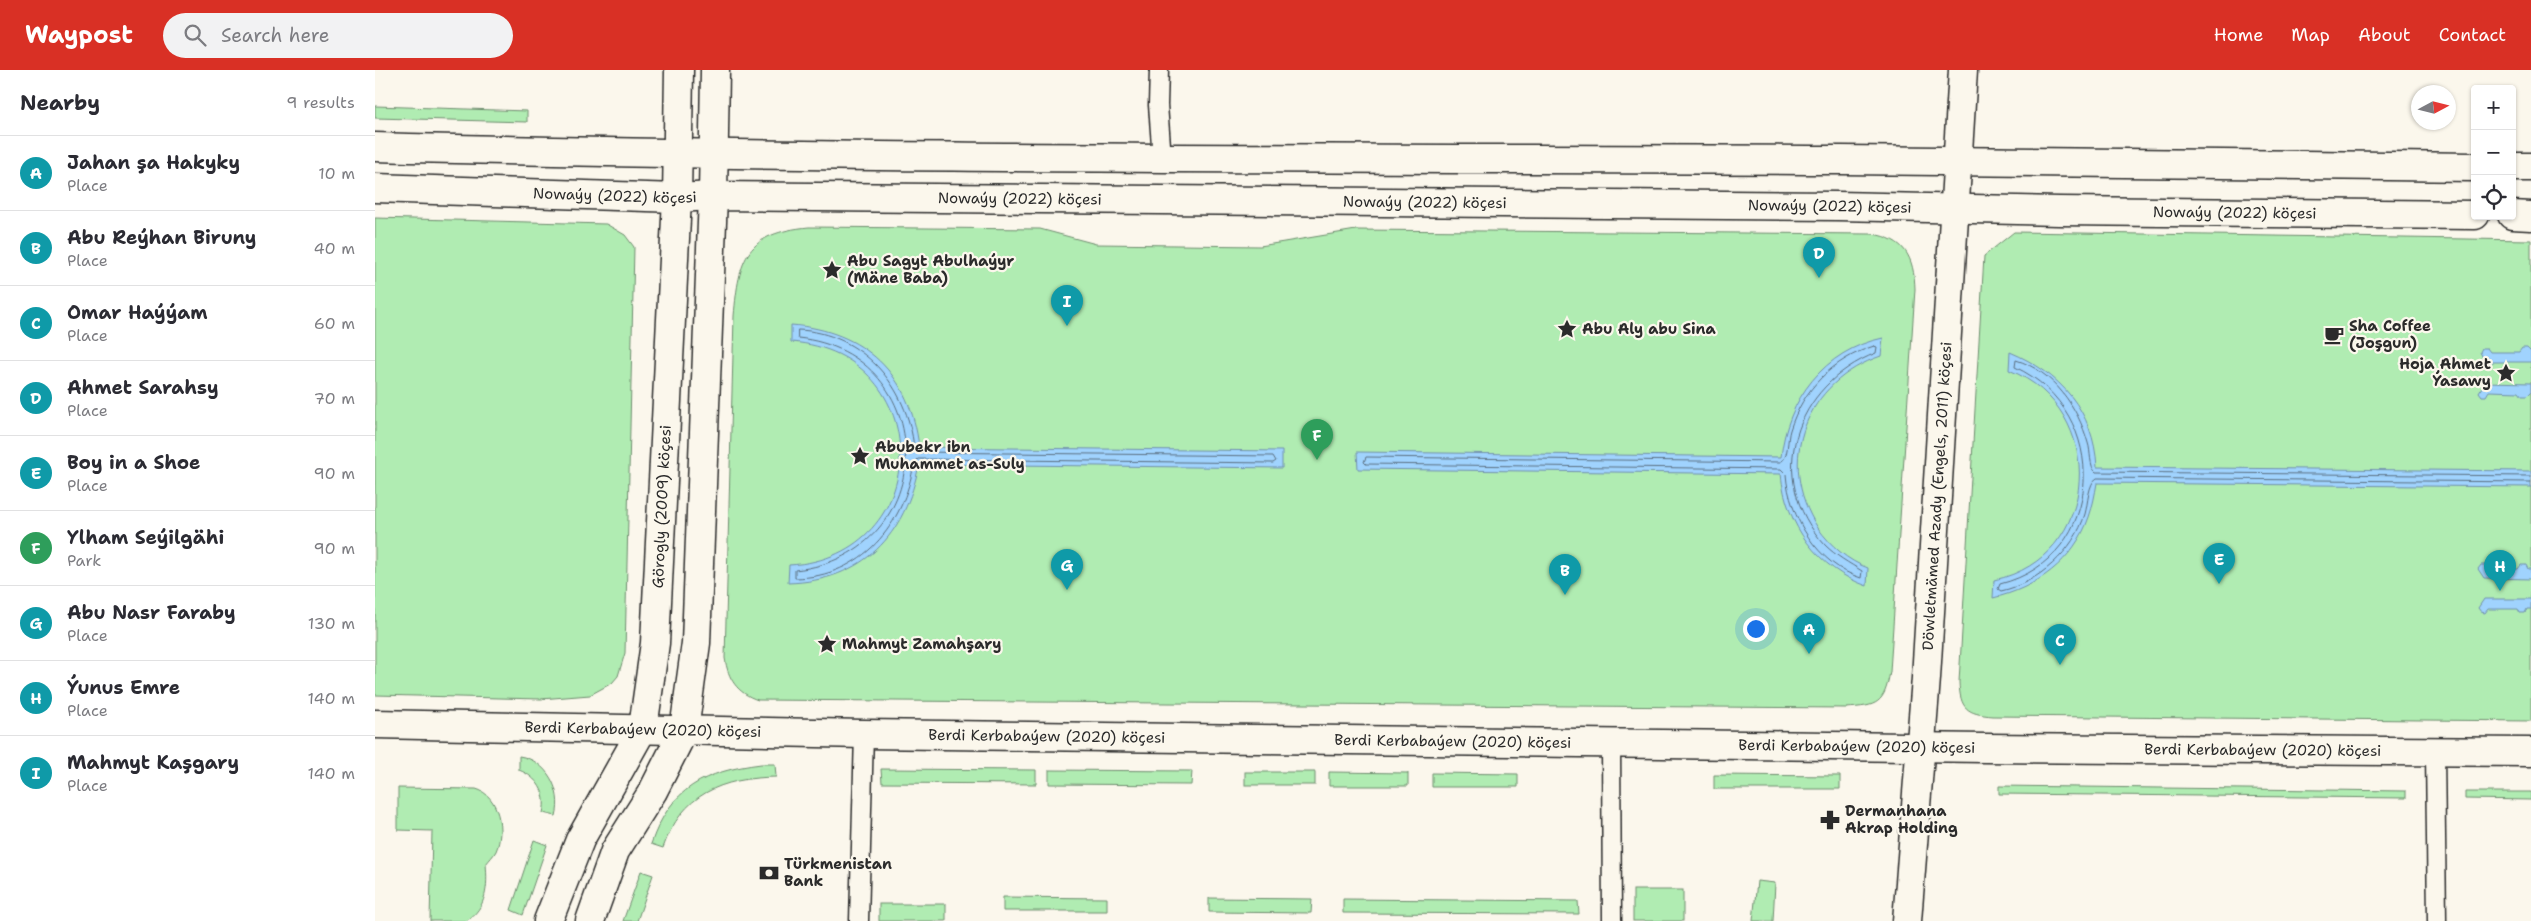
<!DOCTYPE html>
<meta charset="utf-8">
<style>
:root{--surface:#fff;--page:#f2f2f3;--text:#2b2b33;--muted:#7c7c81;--line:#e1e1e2;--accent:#d93025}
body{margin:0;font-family:"Shantell Sans",sans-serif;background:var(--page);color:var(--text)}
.controls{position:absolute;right:15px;top:15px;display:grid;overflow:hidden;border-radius:5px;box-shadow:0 1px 4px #0004}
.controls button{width:45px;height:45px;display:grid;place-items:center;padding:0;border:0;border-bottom:1px solid var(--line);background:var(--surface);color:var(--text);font:25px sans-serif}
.compass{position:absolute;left:2036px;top:15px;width:45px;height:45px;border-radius:50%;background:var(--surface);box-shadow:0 1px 4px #0004;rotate:83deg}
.you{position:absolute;left:1380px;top:558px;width:18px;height:18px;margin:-12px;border:4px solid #fff;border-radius:50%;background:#1a73e8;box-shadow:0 0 0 8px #1a73e833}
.badge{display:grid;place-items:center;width:32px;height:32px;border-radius:50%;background:var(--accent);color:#fff;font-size:16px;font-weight:700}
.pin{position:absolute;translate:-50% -41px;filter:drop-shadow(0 1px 2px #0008)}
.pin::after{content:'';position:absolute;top:26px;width:18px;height:15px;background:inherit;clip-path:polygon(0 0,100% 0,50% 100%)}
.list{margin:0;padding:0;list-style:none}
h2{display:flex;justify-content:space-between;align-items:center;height:65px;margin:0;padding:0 20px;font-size:21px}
h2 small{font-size:16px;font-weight:400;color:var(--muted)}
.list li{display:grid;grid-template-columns:32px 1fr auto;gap:15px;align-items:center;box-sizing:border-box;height:75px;padding:0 20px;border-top:1px solid var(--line)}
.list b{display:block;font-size:19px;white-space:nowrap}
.list p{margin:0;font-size:16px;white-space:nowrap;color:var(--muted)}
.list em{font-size:16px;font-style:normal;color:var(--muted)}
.icon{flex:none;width:28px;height:28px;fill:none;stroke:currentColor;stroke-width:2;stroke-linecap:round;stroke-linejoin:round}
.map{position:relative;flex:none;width:2156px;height:851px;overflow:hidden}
header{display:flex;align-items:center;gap:30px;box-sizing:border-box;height:70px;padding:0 25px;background:var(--accent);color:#fff}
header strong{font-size:24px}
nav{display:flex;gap:28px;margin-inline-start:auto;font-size:18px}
.search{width:350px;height:45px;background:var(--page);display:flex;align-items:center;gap:12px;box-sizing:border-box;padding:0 18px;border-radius:28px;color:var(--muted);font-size:19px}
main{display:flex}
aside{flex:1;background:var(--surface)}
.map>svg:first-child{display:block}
.green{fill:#b0ecb2;stroke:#6e8c6e}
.water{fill:#a0d3fe;stroke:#7190aa}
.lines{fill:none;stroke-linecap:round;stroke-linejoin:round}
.shore{stroke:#5a6e7f;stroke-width:1}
.service-casing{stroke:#2b2b2b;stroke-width:21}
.minor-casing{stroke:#2b2b2b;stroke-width:31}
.tertiary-casing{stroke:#2b2b2b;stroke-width:31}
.secondary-casing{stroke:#2b2b2b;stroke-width:31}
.service{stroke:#fbf7ec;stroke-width:18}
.minor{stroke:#fbf7ec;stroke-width:28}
.tertiary{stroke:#fbf7ec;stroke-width:28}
.secondary{stroke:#fbf7ec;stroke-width:28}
.labels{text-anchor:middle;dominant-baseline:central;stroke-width:4.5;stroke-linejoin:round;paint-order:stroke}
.street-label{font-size:15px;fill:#2b2b2b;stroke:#fbf7ec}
.poi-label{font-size:15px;font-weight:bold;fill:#2b2b2b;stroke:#fbf7ec;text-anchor:start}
</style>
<header>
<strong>Waypost</strong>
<div class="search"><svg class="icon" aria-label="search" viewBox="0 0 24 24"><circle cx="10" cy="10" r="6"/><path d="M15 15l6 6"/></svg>Search here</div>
<nav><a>Home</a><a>Map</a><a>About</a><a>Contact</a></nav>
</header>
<main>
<aside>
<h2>Nearby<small>9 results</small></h2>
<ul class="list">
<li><span class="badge" style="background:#0f9aa8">A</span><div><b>Jahan şa Hakyky</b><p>Place</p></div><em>10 m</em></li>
<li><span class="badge" style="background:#0f9aa8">B</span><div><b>Abu Reýhan Biruny</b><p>Place</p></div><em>40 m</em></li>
<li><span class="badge" style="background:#0f9aa8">C</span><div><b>Omar Haýýam</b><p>Place</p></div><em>60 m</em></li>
<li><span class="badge" style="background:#0f9aa8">D</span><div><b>Ahmet Sarahsy</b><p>Place</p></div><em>70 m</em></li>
<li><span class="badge" style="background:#0f9aa8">E</span><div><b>Boy in a Shoe</b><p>Place</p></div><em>90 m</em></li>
<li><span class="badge" style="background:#2e9e5b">F</span><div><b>Ylham Seýilgähi</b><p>Park</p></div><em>90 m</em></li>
<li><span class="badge" style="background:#0f9aa8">G</span><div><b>Abu Nasr Faraby</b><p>Place</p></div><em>130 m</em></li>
<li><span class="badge" style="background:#0f9aa8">H</span><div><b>Ýunus Emre</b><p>Place</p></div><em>140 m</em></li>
<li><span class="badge" style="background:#0f9aa8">I</span><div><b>Mahmyt Kaşgary</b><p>Place</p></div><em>140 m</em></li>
</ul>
</aside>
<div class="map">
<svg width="2156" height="851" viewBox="0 0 2156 851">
<rect width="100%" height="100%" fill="#fbf7ec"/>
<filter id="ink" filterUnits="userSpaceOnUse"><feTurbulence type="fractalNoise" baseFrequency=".02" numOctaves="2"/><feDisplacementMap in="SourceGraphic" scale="10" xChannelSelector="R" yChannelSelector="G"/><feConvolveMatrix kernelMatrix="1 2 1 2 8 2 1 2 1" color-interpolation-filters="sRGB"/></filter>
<g filter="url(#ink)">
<g class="green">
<polygon points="0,36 152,41 152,52 0,48"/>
<polygon points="0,148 231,154 250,165 259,177 250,583 243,606 237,613 215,625 166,629 0,625"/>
<path d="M434 157 665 159 721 174 885 176 981 160 1497 164C1530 169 1539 187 1540 219L1515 602C1509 634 1503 636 1471 638L383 630C362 623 353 609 350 588L359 246C364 188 371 163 434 157Z"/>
<path d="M1639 162 2156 170V651L1618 646C1592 644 1585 639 1584 612L1609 186Z"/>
<path d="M144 686C172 690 188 721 181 746L168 743C173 723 162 707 144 700Z"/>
<path d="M386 694H400L401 707C346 708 307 724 288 778L276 774C295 718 330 701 386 694Z"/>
<polygon points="506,699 661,700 661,714 507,713"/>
<polygon points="674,700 817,701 816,715 674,714"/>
<rect x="870" y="702" width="70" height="13"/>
<polygon points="954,702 1033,703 1033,716 954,716"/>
<polygon points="1057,703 1143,704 1143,717 1057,717"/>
<polygon points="1339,705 1465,706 1465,719 1339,719"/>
<polygon points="1624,716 2031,721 2031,728 1624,724"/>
<path d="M23 718 101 719C124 725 130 761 121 781 119 785 114 790 111 794 113 816 112 838 91 851H55L57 761 23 760Z"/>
<polygon points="2090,722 2156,722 2156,730 2090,729"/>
<polygon points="159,770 172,775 148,845 136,840"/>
<polygon points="266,801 278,805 262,851 248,851"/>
<polygon points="1382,811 1400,813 1398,851 1378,851"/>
<rect x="1258" y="820" width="50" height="31"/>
<polygon points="628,827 732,828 732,841 628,841"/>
<polygon points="834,828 937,829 936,843 834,842"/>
<polygon points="968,829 1203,831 1204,844 968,843"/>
<rect x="504" y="834" width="67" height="17"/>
</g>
<g class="water">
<path d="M416 255C489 260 536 305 544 377L907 381V398L544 394C531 465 488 511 413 513L414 495C561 487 562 283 416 272Z"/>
<path d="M1508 268 1506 286C1432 311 1399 390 1443 458 1455 475 1473 491 1493 498L1492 516C1443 499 1411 455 1406 404L983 399 982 382 1406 387C1412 330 1449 280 1508 268Z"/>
<polygon points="2107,278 2112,278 2115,282 2144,282 2147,278 2152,278 2156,282 2156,292 2110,292 2105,282"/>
<path d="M1635 282C1685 303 1719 341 1722 397L2156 401V417L1722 413C1720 424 1718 436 1714 447 1699 491 1661 518 1618 528L1619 510C1726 487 1734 340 1634 300Z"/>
<polygon points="2110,312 2156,313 2156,322 2152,326 2147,326 2144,322 2114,321 2111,326 2107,326 2104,322"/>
<polygon points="2106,495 2111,495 2113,499 2143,499 2146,495 2151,495 2153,499 2156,499 2156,509 2109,508 2103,499"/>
<polygon points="2109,529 2156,529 2156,539 2152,539 2150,543 2145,543 2143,539 2113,539 2110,543 2106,542 2103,538"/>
</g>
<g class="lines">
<g class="shore">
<path d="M423 260C487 262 533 317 539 378L543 382 898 386 901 391 898 393 543 389 539 393C529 455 487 507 420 508V500C568 484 566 283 423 268Z"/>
<path d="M1499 276 1502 277 1501 283C1420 315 1388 407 1450 475 1461 486 1474 493 1487 501L1486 508C1443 495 1414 447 1411 404L1406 399 991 394 989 392 991 387 1406 392C1414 387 1412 369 1415 360 1428 319 1458 289 1499 276Z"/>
<path d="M2156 406 1721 402C1714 397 1716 381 1713 373 1703 337 1678 301 1641 290L1640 297C1737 342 1732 487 1625 514L1623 519 1626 521C1663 513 1699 481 1710 444 1713 434 1713 413 1722 408L2156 412"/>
</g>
<defs>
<g id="service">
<polyline points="784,0 783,35 787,89"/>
<polyline points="1236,672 1237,851"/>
<polyline points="2060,681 2062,851"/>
<polyline points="484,851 489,664"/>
</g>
<g id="minor">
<path id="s1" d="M0 654 489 664 1610 678 2156 682"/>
</g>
<g id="tertiary">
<path id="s2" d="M173 851 205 770 268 658 280 573 302 128"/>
<polyline points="215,851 240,781 278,721 309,660 321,573 338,126"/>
<path id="s3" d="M1532 851 1551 608 1588 0"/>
</g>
<g id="secondary">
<path d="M0 77C489 90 978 88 1467 90 1678 91 1889 95 2100 97"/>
<polyline points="2137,97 2156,97"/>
<path id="s4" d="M0 118 302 128 338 126 1463 136 1684 141 2100 145"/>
<polyline points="338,126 340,0"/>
<polyline points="302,128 304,0"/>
<polyline points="2137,145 2156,146"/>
</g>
</defs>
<use href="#service" class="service-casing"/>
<use href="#minor" class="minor-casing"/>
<use href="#tertiary" class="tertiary-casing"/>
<use href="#secondary" class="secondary-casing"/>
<use href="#service" class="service"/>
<use href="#minor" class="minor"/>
<use href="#tertiary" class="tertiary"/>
<use href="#secondary" class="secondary"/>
</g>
</g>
<defs>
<symbol id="sight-bare" viewBox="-9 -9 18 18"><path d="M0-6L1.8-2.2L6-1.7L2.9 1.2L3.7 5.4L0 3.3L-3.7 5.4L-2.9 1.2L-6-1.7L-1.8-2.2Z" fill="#2b2b2b" stroke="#fbf7ec" stroke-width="2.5" paint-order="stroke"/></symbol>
<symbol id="cafe-bare" viewBox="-9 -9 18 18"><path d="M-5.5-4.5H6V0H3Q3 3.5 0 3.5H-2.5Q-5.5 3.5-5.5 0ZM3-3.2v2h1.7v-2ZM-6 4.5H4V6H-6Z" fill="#2b2b2b" stroke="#fbf7ec" stroke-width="2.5" paint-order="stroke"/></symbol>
<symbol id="pharmacy-bare" viewBox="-9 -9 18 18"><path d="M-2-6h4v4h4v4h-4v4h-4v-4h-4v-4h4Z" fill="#2b2b2b" stroke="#fbf7ec" stroke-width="2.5" paint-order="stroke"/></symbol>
<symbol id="bank-bare" viewBox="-9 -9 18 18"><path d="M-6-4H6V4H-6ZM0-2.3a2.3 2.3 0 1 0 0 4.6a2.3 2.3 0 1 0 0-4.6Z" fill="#2b2b2b" stroke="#fbf7ec" stroke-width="2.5" paint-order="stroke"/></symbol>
</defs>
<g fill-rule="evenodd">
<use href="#sight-bare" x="443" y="186" width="28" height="28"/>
<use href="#sight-bare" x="1178" y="245" width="28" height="28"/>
<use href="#cafe-bare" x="1945" y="251" width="28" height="28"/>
<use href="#sight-bare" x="2117" y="289" width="28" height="28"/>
<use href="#sight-bare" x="471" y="372" width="28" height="28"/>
<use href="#sight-bare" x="438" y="560" width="28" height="28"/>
<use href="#pharmacy-bare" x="1441" y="736" width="28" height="28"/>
<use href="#bank-bare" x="380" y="789" width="28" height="28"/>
</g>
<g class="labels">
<g class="street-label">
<text stroke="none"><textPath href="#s4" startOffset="240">Nowaýy (2022) köçesi</textPath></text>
<text stroke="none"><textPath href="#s4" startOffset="645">Nowaýy (2022) köçesi</textPath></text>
<text stroke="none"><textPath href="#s4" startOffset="1050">Nowaýy (2022) köçesi</textPath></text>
<text stroke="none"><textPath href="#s4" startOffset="1455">Nowaýy (2022) köçesi</textPath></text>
<text stroke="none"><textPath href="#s4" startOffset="1860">Nowaýy (2022) köçesi</textPath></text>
<text stroke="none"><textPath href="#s3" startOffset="426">Döwletmämed Azady (Engels, 2011) köçesi</textPath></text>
<text stroke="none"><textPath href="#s2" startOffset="438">Görogly (2009) köçesi</textPath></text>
<text stroke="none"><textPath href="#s1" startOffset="268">Berdi Kerbabaýew (2020) köçesi</textPath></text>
<text stroke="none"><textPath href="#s1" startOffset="672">Berdi Kerbabaýew (2020) köçesi</textPath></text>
<text stroke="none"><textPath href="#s1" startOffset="1078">Berdi Kerbabaýew (2020) köçesi</textPath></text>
<text stroke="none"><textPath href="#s1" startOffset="1482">Berdi Kerbabaýew (2020) köçesi</textPath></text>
<text stroke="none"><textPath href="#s1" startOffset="1888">Berdi Kerbabaýew (2020) köçesi</textPath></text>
</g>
<g class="poi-label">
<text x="472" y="191">Abu Sagyt Abulhaýyr<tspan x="472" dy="17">(Mäne Baba)</tspan></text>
<text x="1974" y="256">Sha Coffee<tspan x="1974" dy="17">(Joşgun)</tspan></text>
<text x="1207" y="259">Abu Aly abu Sina</text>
<text x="2116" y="294" text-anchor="end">Hoja Ahmet<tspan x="2116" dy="17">Ýasawy</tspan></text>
<text x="500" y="377">Abubekr ibn<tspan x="500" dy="17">Muhammet as-Suly</tspan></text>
<text x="467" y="574">Mahmyt Zamahşary</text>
<text x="1470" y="741">Dermanhana<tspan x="1470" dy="17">Akrap Holding</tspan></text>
<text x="409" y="794">Türkmenistan<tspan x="409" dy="17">Bank</tspan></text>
</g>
</g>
</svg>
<div class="controls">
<button>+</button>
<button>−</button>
<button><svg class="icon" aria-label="locate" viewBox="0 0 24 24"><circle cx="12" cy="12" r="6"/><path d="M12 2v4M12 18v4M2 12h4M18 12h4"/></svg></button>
</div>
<svg class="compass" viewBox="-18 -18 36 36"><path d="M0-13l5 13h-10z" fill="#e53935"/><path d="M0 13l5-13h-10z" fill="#7c7c81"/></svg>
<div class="you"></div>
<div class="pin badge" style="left:1434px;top:584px;background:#0f9aa8">A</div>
<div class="pin badge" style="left:1190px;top:525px;background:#0f9aa8">B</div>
<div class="pin badge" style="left:1685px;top:595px;background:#0f9aa8">C</div>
<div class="pin badge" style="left:1444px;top:208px;background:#0f9aa8">D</div>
<div class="pin badge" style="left:1844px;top:514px;background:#0f9aa8">E</div>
<div class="pin badge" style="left:942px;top:390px;background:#2e9e5b">F</div>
<div class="pin badge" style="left:692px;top:520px;background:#0f9aa8">G</div>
<div class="pin badge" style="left:2125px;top:521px;background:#0f9aa8">H</div>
<div class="pin badge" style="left:692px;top:256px;background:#0f9aa8">I</div>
</div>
</main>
